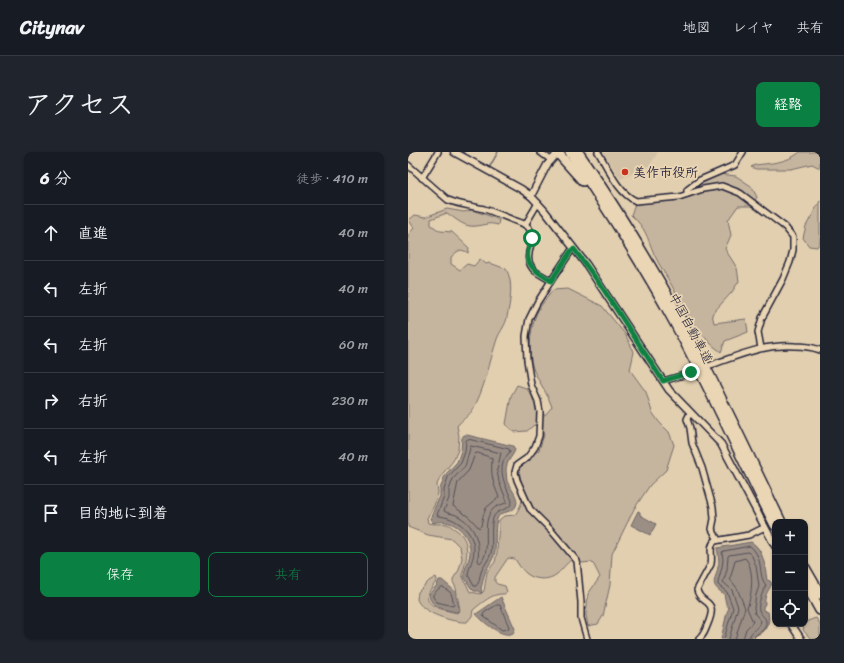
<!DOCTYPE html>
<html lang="ja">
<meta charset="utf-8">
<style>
:root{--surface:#171b24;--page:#20242c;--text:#f1f3f6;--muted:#9ea1a6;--line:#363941;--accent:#0b8043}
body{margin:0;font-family:Sriracha,"Klee One",sans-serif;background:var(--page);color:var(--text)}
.controls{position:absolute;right:12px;bottom:12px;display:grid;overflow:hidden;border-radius:8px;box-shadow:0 1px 3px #0004}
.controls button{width:36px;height:36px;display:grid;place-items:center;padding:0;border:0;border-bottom:1px solid var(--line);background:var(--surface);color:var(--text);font:20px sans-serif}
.stop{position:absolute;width:12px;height:12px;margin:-9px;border:3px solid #0b8043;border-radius:50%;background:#fff}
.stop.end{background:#0b8043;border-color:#fff;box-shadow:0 1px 4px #0008}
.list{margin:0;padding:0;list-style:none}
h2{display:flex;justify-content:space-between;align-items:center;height:52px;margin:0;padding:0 16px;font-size:17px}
h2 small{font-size:13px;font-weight:400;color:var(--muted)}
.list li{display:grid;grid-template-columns:26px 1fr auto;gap:12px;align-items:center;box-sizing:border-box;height:56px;padding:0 16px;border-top:1px solid var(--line)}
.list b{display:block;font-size:15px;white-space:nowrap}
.list em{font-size:13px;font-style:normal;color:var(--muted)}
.actions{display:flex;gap:8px;padding:12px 16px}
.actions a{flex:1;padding:9px 0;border:1px solid var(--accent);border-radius:8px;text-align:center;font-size:14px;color:var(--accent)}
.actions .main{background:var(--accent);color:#fff}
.icon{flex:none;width:22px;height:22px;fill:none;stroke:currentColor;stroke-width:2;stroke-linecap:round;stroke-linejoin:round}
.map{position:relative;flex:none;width:412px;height:487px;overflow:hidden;border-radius:8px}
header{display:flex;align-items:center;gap:24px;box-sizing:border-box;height:56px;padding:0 20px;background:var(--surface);border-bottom:1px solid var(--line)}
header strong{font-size:19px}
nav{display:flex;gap:22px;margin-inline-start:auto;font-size:14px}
.intro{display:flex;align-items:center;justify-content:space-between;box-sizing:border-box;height:96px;padding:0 24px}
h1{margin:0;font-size:28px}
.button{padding:10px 18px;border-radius:8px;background:var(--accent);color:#fff;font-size:14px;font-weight:700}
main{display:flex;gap:24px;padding:0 24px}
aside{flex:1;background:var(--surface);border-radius:8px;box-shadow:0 1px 3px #0004}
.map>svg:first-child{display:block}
.built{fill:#d3c1a6}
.green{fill:#c6b59e;stroke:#746c6c}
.water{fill:#9b8f85;stroke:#6b6367}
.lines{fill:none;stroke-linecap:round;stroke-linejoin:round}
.shore{stroke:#524e59;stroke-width:1}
.stream{stroke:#6b6367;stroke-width:1.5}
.minor-casing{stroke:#22223b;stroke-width:8}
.tertiary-casing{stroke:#22223b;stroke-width:9}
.motorway-casing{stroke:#22223b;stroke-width:12}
.minor{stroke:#ead6b4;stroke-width:5}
.tertiary{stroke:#ead6b4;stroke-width:6}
.motorway{stroke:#ead6b4;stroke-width:9}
.route{stroke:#0b8043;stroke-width:5}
.poi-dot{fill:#c8321e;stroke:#ead6b4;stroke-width:1.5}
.labels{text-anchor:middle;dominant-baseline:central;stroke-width:3.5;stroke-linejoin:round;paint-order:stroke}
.poi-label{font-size:13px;font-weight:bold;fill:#22223b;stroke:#ead6b4;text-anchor:start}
.street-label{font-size:13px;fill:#22223b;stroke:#ead6b4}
</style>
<header>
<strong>Citynav</strong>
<nav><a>地図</a><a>レイヤ</a><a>共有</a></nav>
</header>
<div class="intro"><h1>アクセス</h1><a class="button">経路</a></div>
<main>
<aside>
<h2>6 分<small>徒歩 · 410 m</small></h2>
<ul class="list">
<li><svg class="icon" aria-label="ahead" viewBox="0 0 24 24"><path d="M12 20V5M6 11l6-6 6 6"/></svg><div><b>直進</b></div><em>40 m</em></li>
<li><svg class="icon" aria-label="left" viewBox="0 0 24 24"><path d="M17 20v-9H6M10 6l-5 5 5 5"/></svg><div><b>左折</b></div><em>40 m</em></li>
<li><svg class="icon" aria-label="left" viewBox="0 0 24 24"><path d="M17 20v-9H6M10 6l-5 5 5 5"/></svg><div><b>左折</b></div><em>60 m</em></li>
<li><svg class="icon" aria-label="right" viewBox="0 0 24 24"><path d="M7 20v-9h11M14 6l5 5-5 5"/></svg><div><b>右折</b></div><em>230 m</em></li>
<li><svg class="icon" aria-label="left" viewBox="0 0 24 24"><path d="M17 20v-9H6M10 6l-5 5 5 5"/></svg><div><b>左折</b></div><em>40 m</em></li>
<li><svg class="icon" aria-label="arrive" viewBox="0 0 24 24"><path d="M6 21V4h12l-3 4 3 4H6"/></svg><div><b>目的地に到着</b></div></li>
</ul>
<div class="actions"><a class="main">保存</a><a>共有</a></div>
</aside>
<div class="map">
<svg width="412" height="487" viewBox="0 0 412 487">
<rect width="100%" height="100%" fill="#e2cfaf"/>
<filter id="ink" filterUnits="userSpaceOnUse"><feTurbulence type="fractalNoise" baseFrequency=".025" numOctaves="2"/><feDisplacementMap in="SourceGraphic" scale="8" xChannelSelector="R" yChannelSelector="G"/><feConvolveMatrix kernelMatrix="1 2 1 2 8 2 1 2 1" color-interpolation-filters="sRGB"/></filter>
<g filter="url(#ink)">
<polygon class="built" points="195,0 250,0 242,13 212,27"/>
<g class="green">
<path d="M392 0H412V16L404 12 383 17H348L343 15 347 13C363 11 379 11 392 0Z"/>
<path d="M312 22 328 24 343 34 349 45 344 54H330L320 68 323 83 317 97 329 116 331 129 324 140 304 162 306 171 338 167 340 180 317 189 313 200C290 184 278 158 264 134 258 123 251 113 246 102 239 85 238 76 223 63L227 52 268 47 287 43 291 33Z"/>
<polygon points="412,49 412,90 409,95 401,94 395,86 398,74"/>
<path d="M39 57 56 60 64 58 87 66 91 68 90 73C78 70 80 73 68 74 57 76 48 67 39 61L23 67V73L32 79 44 80 61 96 60 101C52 95 49 100 43 105V112L52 118 59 112 66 114 72 107 78 112 82 111 98 117C106 130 102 151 99 165 98 173 92 179 89 187 81 211 77 237 64 259 60 265 53 268 49 274L51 284 50 298 45 309 36 320 29 332 30 341 26 354 19 366 20 371C26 373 33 371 39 372 42 373 45 376 47 377 64 388 59 407 54 423L62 440 73 442 76 439 79 420 87 410 89 401 91 368 96 364 107 363C121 343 112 335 111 314L131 298 136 283 133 275 126 273 119 279 105 280 98 272 103 244 109 233 118 236 124 244 129 261 137 263 144 255C140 242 132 232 126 219 119 202 122 171 132 155 136 149 141 144 145 138L160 137 194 154 217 182 226 200 222 218 238 240 244 260 251 270 261 280 266 293 258 318 242 333 226 357 204 402 202 433 195 464 190 472 180 474 178 463 180 442 192 425 186 413 183 410 174 411 168 405C158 410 156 416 149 422 141 429 127 428 119 422 114 418 110 412 107 407L100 406 87 425V430L89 432 97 434 99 440 96 442C84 441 74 451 65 458L64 464 59 470C46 471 13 461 9 447 9 445 10 442 10 440L21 429 28 425 29 428C27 432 22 437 20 442 15 455 41 459 49 461L52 458 48 436 45 430V427L51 418 54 406 52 395 44 387 20 383 0 375V83L6 76 1 68 7 63 17 65Z"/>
<polygon points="408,466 412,472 412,487 403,487 395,478 397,470"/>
</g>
<g class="water">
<path d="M56 283H59L105 294 107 298C104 306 98 309 98 319 98 322 99 326 99 329 102 336 112 346 108 354 105 361 93 359 90 365 86 373 88 390 87 399 86 408 80 413 77 421 75 426 75 431 73 436L74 440 73 441 70 439H66C61 435 60 430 56 425 56 415 63 407 62 397 60 379 42 365 25 371L22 367 32 344V337L37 323 49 310 53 299 54 286Z"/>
<polygon points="230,359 232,360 232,363 248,372 242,383 223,373"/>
<path d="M343 390C356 397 357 415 359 428L362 429 364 432C360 439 356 444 357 452L355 455V458L360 460C366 487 335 487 313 487L319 460 321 456 318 452 316 442C301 432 307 430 310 415 312 409 310 403 309 396Z"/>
<path d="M31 428H34L48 440C47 446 51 451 51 458L49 460C38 458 21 455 21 442L29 433Z"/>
<path d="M93 445 107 477 105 481C95 487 75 470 68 462Z"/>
</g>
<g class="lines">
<g class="shore">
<path d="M60 287 101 297 102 299C100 303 96 306 95 310 91 324 99 336 104 349 104 359 88 356 85 366 82 378 85 390 83 401 81 408 75 414 73 420 71 426 72 430 68 434H66L60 423C61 414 66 407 66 398 66 379 48 365 30 364L29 363 36 345V338L40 325 53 311 57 300 58 289Z"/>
<path d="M63 294 93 301 89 318 91 330 99 349 98 351C93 353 87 354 84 358 72 372 85 399 72 411L70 409C72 390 67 372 48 363 44 361 40 362 36 359L41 346V338L45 327 57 314Z"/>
<path d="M70 301 84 306C83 323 84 329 91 345L78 356 75 364 73 374 71 376 61 365 45 354 50 330 61 318 67 302Z"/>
<polygon points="33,435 35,435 43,441 46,452 45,454 29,450 25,445 25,443"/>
<polygon points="89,453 92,453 101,475 100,477 94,478 75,464 76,461"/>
<path d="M316 487 325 456 319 440 310 433V430L314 415 315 408 314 400 316 399 342 394C357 407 349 423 358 433 355 439 349 453 351 458 353 465 361 465 357 475 354 481 347 480 346 487"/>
<path d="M321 487 330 455 324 438 315 430 319 418 320 404 321 403 340 400 344 404 348 414 351 434 348 443 346 456 347 462 353 469C351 477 342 478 341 487"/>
<path d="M327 487 337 456 329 436 322 427 327 409 337 406C347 416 344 444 339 456L345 470 338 477 335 487"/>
</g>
<polyline class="stream" points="81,16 90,0"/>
<defs>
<g id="minor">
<polyline points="132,0 143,8"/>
<path d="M190 0C200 16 210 41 228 49L271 45 295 37 314 34 332 41 377 75 385 85V98L382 110 375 127 354 166 350 180 353 196"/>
<path d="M0 13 40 48C52 53 64 54 76 57 86 60 95 64 105 68 110 70 117 71 121 76 131 90 111 104 127 119 132 123 138 125 143 129"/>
<polyline points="14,26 30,0"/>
<polyline points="279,42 279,38 292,28 327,13 335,0"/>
<polyline points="117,73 130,51"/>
<polyline points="166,97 163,99 143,129 129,151 121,167 118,184 119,208 123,233 130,249 132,260 131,284 127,295 119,306 109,313 107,320 109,328 122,357 142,377 169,409 173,450 173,466 179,487"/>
<path d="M303 213C332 203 355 192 387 194 396 194 404 195 412 198"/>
<polyline points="255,229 283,221"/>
<polyline points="282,261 279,267 282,276 284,291 294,316 305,355 306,367 304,377 310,388"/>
<path d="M291 487C296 483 297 479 299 474 312 445 292 454 289 438L303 412C305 403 300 395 307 389L341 383 357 375"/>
</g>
<g id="tertiary">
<polyline points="46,0 113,37 123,44 136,58 178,112 261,238 313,292 367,394"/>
<polyline points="123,44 139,13 148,3"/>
<polyline points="383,472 393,487"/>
</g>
<g id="motorway">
<polyline points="149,0 175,29"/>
<path d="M162 0C197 54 233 109 264 166 301 233 332 304 367 373"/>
<path d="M170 0C207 54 241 109 272 166 308 233 340 302 373 370"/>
<polyline points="397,416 412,442"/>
<polyline points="397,431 412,458"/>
</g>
</defs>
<use href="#minor" class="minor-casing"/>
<use href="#tertiary" class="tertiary-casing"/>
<use href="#motorway" class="motorway-casing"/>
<use href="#minor" class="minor"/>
<use href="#tertiary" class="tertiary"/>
<use href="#motorway" class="motorway"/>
</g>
</g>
<g class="lines" filter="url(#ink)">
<path class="route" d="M124 86C123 91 121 95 120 99 117 115 132 121 143 129L163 99 166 97 192 132 255 229 283 220"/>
</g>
<circle class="poi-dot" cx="217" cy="20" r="4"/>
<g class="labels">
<g class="poi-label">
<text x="225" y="20">美作市役所</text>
</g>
<g class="street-label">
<text transform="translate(283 176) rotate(62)">中国自動車道</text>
</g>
</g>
</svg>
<div class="controls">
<button>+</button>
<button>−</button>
<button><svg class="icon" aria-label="locate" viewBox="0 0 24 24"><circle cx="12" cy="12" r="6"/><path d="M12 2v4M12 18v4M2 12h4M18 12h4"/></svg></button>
</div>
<div class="stop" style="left:124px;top:86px"></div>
<div class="stop end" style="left:283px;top:220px"></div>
</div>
</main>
